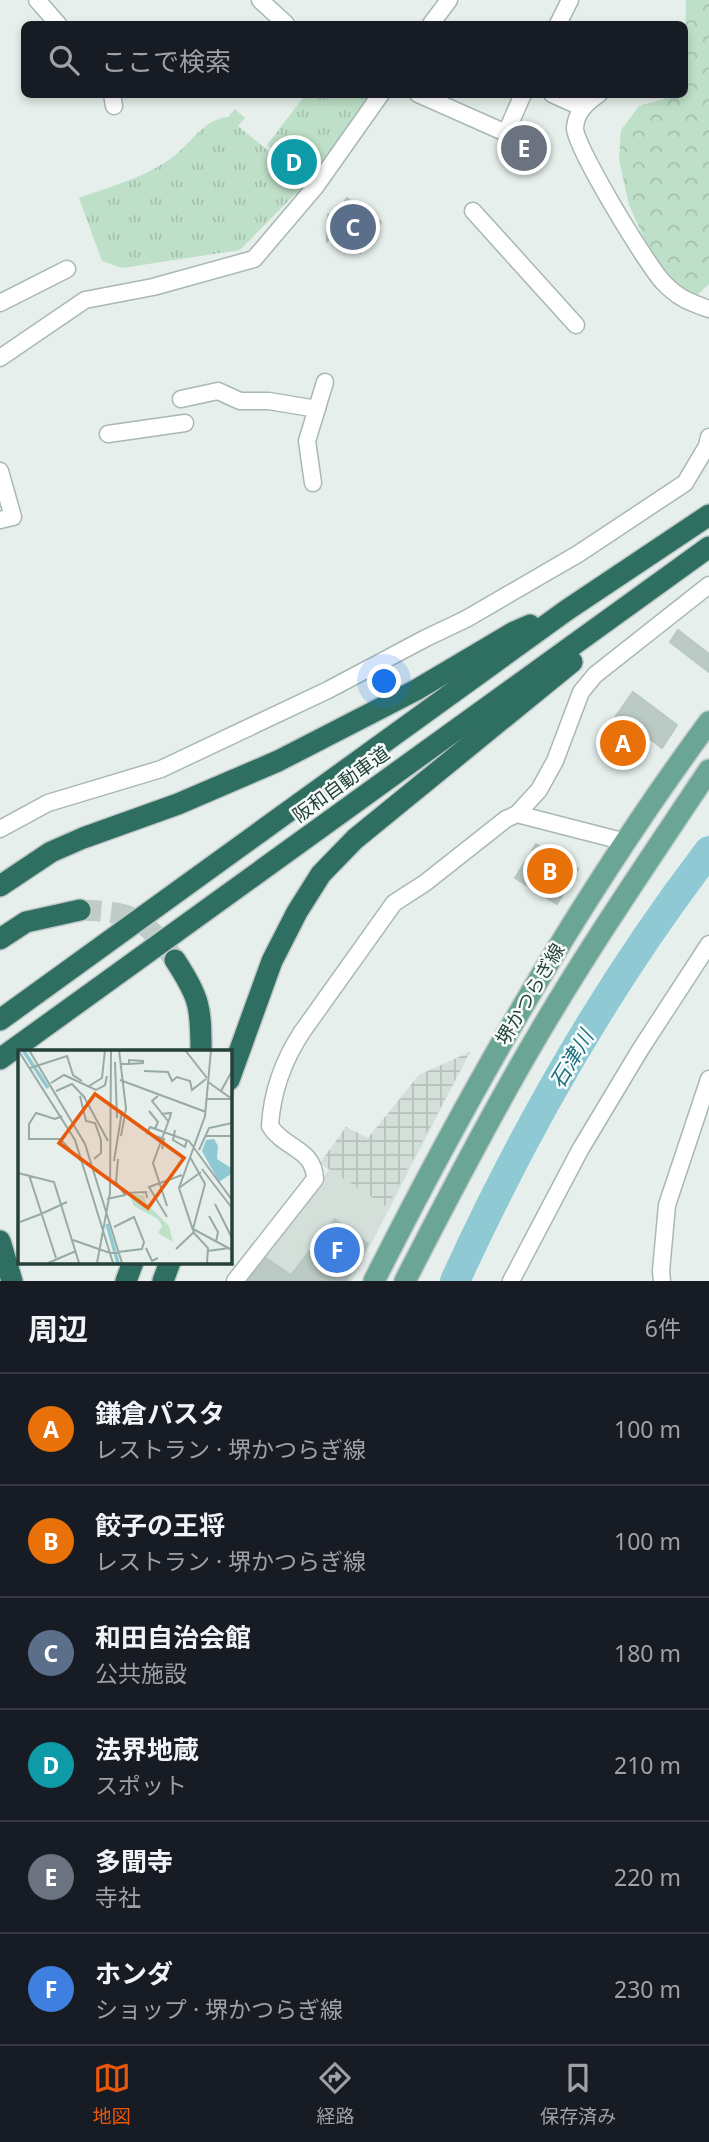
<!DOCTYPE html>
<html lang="ja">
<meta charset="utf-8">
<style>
:root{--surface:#171b24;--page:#242831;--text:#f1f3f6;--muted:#9ea1a6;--line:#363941;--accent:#ea580c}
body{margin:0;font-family:"Noto Sans","Noto Sans JP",sans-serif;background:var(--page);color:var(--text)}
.you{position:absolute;left:385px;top:682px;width:24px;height:24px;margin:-18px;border:5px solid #fff;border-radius:50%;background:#1a73e8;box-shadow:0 0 0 10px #1a73e833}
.badge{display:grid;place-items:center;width:46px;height:46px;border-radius:50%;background:var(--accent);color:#fff;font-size:23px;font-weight:700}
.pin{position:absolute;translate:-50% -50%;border:4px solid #fff;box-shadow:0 2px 7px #0006}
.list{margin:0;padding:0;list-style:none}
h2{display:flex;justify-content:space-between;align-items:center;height:91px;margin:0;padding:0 28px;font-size:30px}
h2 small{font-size:23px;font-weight:400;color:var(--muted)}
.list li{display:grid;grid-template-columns:46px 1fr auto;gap:21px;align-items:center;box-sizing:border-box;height:112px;padding:0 28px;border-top:2px solid var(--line)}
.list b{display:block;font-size:26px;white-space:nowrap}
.list p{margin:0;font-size:23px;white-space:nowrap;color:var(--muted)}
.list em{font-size:23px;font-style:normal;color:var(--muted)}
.icon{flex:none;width:38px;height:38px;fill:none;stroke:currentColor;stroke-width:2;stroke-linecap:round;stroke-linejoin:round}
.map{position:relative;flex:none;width:709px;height:1281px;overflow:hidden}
.search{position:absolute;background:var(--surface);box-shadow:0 4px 10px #0003;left:21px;right:21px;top:21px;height:77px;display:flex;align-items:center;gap:18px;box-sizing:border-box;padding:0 24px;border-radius:10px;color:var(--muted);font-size:26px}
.sheet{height:763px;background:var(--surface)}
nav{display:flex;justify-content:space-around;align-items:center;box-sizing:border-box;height:98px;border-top:2px solid var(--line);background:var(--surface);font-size:19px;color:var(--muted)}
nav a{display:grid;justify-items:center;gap:4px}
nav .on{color:var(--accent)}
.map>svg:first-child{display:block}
.built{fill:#d4dfda}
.industrial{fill:url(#industrial-grid)}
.forest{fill:url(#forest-crowns)}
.park{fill:url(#park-tufts)}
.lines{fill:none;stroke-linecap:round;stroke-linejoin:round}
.river{stroke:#8ec9d4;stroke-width:30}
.building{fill:#bbcac4;stroke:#b8c9c2;stroke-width:2}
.highway-tunnel{stroke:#bfccc8;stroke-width:21;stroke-dasharray:21 10;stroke-linecap:butt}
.street-casing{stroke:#a8b8b2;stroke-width:19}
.primary-casing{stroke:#c2cac8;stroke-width:24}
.highway-casing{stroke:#c2cac8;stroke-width:24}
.street{stroke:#fff;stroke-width:16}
.primary{stroke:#6aa596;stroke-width:21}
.highway{stroke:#2f6f62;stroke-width:21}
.labels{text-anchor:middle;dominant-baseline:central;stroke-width:5;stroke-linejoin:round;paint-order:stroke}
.street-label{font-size:19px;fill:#24423a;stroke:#f7fbf9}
.water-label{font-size:21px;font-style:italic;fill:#1c6f80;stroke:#f7fbf9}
.inset-river{fill:none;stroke:#8ec9d4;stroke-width:3.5}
.inset-road{fill:none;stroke:#98aaa4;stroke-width:2}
.view{fill:#e8590c;fill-opacity:0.15;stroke:#e8590c;stroke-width:3.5}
.inset-edge{fill:none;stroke:#24423a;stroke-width:3.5}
</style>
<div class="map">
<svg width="709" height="1281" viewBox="0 0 709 1281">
<defs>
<pattern id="industrial-grid" width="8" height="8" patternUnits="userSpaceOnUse" patternTransform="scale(1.75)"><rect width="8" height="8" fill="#d4dfda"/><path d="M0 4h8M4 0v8" fill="none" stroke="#b6c1bc"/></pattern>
<pattern id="forest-crowns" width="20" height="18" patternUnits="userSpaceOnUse" patternTransform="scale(1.75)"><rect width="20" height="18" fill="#bfe0c8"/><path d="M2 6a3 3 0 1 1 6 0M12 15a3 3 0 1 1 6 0" fill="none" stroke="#a4c1ad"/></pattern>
<pattern id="park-tufts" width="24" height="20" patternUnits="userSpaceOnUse" patternTransform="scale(1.75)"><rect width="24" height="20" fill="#bfe0c8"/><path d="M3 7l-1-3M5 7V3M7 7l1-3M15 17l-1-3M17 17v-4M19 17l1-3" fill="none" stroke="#a4c1ad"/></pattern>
</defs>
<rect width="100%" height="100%" fill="#e6efeb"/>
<polygon class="built" points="470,1052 352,1281 251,1281 247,1276 329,1170 320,1163 346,1127 368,1138 419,1075"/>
<polygon class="industrial" points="470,1052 387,1207 320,1163 346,1127 368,1138 419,1075"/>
<polygon class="forest" points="686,0 709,0 709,284 692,300 655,263 629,205 619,160 621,130 639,106 664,99 666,95 684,94"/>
<g class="park">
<polygon points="305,95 372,95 311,179 267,145"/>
<path d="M235 109 245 118 238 126 308 183C304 189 301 193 294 195L240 250 122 268 102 261 79 198C114 185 152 176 180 151 195 137 206 119 228 117Z"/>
</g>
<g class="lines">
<path class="river" d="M455 1281C524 1130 608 983 709 851"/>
</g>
<g class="building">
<polygon points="347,198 381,222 360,253 334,235 327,241 328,215 339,211"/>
<polygon points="678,630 709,654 709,672 670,642"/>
<polygon points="633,692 677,725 662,748 640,731 625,751 611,741 619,729 611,723"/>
<polygon points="536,844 578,869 557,904 515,878"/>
<polygon points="335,1219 368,1244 346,1281 248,1281 266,1258 291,1275"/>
</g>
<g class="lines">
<path class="highway-tunnel" d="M80 910C130 912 142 915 172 956"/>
<defs>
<g id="street">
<polyline points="37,0 58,24"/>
<polyline points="260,0 286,24"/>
<polyline points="431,24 449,0"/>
<polyline points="558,24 570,0"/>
<polyline points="112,94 114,106"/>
<polyline points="418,94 506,133 523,94"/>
<polyline points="552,94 583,108"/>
<path d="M599 94C586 103 576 112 575 128 575 147 647 265 663 282 678 298 689 302 709 309"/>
<polyline points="473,211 576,325"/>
<polyline points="0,303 67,269"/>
<polyline points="0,358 85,300 153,287 254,259 316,186 381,94"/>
<polyline points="181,399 218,391 240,401 269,401 317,409"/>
<polyline points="108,434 185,423"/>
<polyline points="0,471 13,517 0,520"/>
<polyline points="313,483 307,441 325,382"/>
<polyline points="517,814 539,790 555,761 581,692 595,675 709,585"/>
<polyline points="0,829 48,803 161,769 328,690 426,638 466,619 578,554 685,483 707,446 709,437"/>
<path d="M235 1281 315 1179C314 1148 284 1149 270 1126 272 1091 283 1061 302 1032L394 903 425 883 506 819 517 814 626 842"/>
<polyline points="511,1281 580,1150 640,1050 709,944"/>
<polyline points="662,1281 661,1271 667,1205 709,1079"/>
</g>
<g id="primary">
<path d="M374 1281C472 1087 580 897 709 722"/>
<path d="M405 1281C448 1197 491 1114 539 1033 592 943 651 857 709 770"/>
</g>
<g id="highway">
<polyline points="0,886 51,852 83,838 178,804 278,761 416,690 514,632 530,625"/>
<polyline points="0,939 26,922 80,910"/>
<path d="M175 960C200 998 201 1007 201 1052"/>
<polyline points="0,1020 567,610 709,515"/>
<polyline points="0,1059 709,547"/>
<polyline points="229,1080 272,961 297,912 321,874 355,839 572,662"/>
<polyline points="0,1241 12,1281"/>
<polyline points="126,1281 133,1262"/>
<polyline points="163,1281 170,1262"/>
</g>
</defs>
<use href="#street" class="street-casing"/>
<use href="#primary" class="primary-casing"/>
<use href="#highway" class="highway-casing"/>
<use href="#street" class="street"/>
<use href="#primary" class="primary"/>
<use href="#highway" class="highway"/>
</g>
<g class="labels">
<g class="street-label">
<text transform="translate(341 784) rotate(-36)">阪和自動車道</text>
<text transform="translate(530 994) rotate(-59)">堺かつらぎ線</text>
</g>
<g class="water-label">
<text transform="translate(571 1059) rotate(-59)">石津川</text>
</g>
</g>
<g transform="translate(18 1050)">
<rect width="214" height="214" fill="#e6efeb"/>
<path d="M111 144 126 145 128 153 151 176 155 192 140 183 144 176 140 169 116 156Z" fill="#bfe0c8"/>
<path d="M196 89 200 96 199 109 213 118V124L201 132 184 101 188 90Z" fill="#8ec9d4"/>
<path class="inset-river" d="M5 0 30 38M89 174 100 213"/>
<path class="inset-road" d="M0 0 57 90 95 213M11 0 67 94 104 213M101 0 108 59 103 86M167 0 189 28M97 12 99 68M102 14H111L125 13V11L111 10V14M12 18 49 6 55 25 64 31M126 21 150 22 154 31 159 27 172 31 174 40 188 29M102 30 188 62M190 32 214 49M33 33 46 25 78 40 87 35 89 26M71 36 84 28 87 0M38 41 54 34 67 48M203 41 214 21M65 45 90 91M62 46 68 71 77 73 83 90V103L76 109M140 46 134 51 150 71M189 49H213M131 61 140 72 137 79M143 64 153 63 152 67 135 113 149 156M44 66 37 69 18 63 11 74V89H42L65 113M157 80 155 90 167 97 169 90M187 86H214M144 99 146 89 129 83 132 77 171 91 214 150M181 100 191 78 214 73M172 107 187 134 175 179 214 200M96 111 104 61M184 119 214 158M0 123 36 132 61 213M11 125 38 208M161 138 183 122M107 143 128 142 129 148M89 149 107 145 98 132 100 109M197 154 214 188M23 164 49 152M191 166 200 182 198 192M149 167 131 137 164 125M2 172 23 164M55 190 92 203 124 199 126 192 116 167 96 177M128 198 134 211 140 208M158 199 176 182M190 201 211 198M30 213 58 201M79 213 92 143 93 0M189 213 190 198 176 183 161 138 187 66 193 0"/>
<path class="view" d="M77 44 166 108 130 158 41 93Z"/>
<rect width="214" height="214" class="inset-edge"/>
</g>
</svg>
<div class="you"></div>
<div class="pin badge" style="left:623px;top:743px;background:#e8710a">A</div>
<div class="pin badge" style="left:550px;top:871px;background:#e8710a">B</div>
<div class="pin badge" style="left:353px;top:227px;background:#5c6f8a">C</div>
<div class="pin badge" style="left:294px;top:162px;background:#0f9aa8">D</div>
<div class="pin badge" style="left:524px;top:148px;background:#6b7280">E</div>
<div class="pin badge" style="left:337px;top:1250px;background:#3f7fe0">F</div>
<div class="search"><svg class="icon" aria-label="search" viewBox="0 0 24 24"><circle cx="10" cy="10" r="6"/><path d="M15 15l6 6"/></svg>ここで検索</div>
</div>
<section class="sheet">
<h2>周辺<small>6件</small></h2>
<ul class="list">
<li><span class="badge" style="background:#e8710a">A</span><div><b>鎌倉パスタ</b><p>レストラン · 堺かつらぎ線</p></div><em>100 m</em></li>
<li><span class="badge" style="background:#e8710a">B</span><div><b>餃子の王将</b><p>レストラン · 堺かつらぎ線</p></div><em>100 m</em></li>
<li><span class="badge" style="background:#5c6f8a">C</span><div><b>和田自治会館</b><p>公共施設</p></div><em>180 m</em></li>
<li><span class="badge" style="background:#0f9aa8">D</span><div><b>法界地蔵</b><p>スポット</p></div><em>210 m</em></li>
<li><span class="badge" style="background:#6b7280">E</span><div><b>多聞寺</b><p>寺社</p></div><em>220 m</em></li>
<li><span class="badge" style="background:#3f7fe0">F</span><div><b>ホンダ</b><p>ショップ · 堺かつらぎ線</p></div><em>230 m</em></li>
</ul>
</section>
<nav>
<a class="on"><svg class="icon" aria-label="map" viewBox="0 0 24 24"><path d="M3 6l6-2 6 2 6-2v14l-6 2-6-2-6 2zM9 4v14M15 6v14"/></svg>地図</a>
<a><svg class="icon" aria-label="directions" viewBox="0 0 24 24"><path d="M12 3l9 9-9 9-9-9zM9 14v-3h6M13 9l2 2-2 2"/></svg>経路</a>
<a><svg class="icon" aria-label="saved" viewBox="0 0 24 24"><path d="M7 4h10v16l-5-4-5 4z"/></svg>保存済み</a>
</nav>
